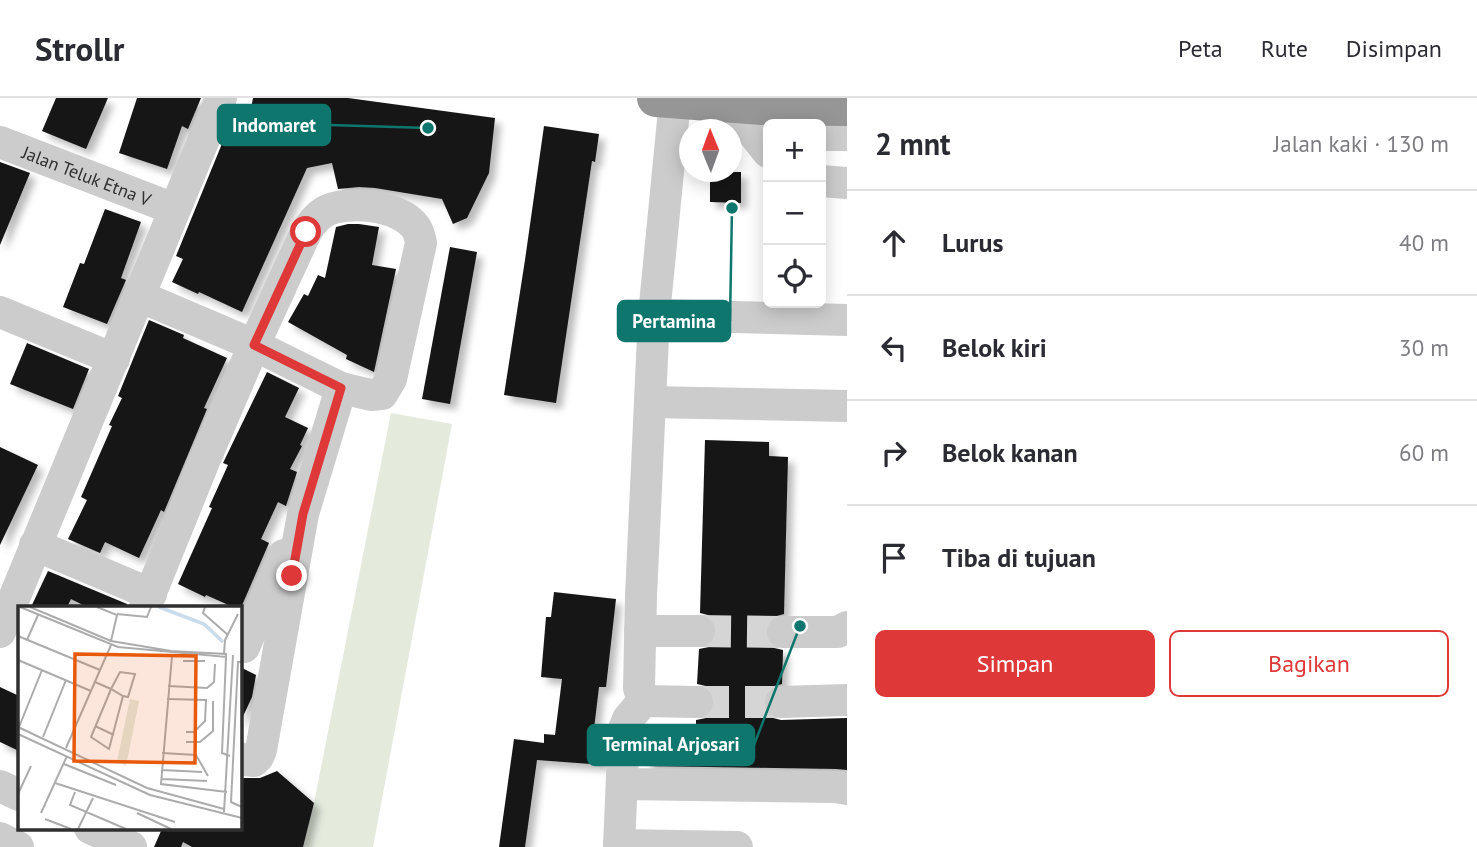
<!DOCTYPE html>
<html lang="id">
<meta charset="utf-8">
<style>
:root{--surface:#fff;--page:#f7f7f7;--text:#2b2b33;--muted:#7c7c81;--line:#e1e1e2;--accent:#de3938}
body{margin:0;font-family:"PT Sans",sans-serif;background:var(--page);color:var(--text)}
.controls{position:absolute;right:21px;top:21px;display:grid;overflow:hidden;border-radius:10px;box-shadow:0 4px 18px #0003}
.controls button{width:63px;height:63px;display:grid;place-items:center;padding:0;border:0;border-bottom:2px solid var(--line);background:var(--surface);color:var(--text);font:35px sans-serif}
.compass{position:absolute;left:679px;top:21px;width:63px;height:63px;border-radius:50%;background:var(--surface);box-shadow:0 4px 18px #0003;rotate:359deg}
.stop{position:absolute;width:21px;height:21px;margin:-16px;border:5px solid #de3938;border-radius:50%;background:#fff}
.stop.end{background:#de3938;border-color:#fff;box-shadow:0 2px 7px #0008}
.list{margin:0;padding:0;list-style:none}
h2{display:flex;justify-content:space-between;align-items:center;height:91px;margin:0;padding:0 28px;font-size:30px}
h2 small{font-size:23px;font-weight:400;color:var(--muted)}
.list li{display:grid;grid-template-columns:46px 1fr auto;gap:21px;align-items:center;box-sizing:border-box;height:105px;padding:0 28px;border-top:2px solid var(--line)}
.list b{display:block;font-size:26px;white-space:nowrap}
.list em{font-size:23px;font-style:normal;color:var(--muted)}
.actions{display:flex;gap:14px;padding:21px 28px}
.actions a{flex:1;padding:16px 0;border:2px solid var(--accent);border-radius:10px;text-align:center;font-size:24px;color:var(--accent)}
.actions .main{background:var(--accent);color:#fff}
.icon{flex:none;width:38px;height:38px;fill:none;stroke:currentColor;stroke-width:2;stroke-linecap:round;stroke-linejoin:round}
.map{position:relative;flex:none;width:847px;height:749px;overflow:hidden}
header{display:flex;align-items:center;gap:42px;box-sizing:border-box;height:98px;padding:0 35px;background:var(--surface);border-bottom:2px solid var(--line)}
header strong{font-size:33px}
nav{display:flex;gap:38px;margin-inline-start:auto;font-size:24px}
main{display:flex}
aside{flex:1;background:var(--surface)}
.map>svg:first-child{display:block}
.green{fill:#e4ebdd}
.building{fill:#161616;filter:url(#shadow)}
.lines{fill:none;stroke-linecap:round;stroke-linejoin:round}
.minor-tunnel{stroke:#d5d5d5;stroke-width:32;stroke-dasharray:32 16;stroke-linecap:butt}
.minor{stroke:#ccc;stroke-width:32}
.highway{stroke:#969696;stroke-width:38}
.route{stroke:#de3938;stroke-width:9}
.labels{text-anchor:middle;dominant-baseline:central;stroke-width:7;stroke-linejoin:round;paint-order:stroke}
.street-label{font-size:18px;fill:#2f2f2f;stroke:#fff}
.inset-river{fill:none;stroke:#cadbeb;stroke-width:3.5}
.inset-road{fill:none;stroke:#acacac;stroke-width:2}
.view{fill:#e8590c;fill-opacity:0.15;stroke:#e8590c;stroke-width:3.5}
.inset-edge{fill:none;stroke:#2f2f2f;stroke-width:3.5}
.leader{fill:none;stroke:#0f766e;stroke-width:2.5}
.callout-dot{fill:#0f766e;stroke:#fff;stroke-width:2.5}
.callout{fill:#0f766e;stroke:#0f766e;stroke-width:2.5}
.callout-label{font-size:19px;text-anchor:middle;font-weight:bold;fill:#fff}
</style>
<header>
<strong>Strollr</strong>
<nav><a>Peta</a><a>Rute</a><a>Disimpan</a></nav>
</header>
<main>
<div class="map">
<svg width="847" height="749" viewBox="0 0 847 749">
<defs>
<filter id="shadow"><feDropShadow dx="6" dy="6" stdDeviation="3.5" flood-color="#0004"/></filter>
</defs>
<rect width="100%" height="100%" fill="#fff"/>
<polygon class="green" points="391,315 452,326 373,749 303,749 314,705"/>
<g class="building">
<polygon points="56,0 108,0 86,51 42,33"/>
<polygon points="137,0 201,0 188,31 182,28 167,71 119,55"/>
<polygon points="253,0 348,0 495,20 489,75 467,120 453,126 442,101 375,90 359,89 338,91 332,65 307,70 242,214 199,194 198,196 172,184 183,161 176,158 228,31 229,29 246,37"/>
<polygon points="544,28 599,36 595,64 592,63 556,305 504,297 525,162"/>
<polygon points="0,64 30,75 0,147"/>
<polygon points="710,74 741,74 741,105 710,104"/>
<polygon points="105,111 141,124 121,180 126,182 107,226 63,209 80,165 84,166"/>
<polygon points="348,126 359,126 379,129 372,167 396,171 374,274 346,261 347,257 288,224 304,196 308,198 318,177 325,180 336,129"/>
<polygon points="450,149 477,154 450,306 422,301"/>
<polygon points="149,222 184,237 183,240 227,260 204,310 207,311 164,414 161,412 139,460 105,444 100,455 68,441 87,402 81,399 112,328 109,327 122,300 118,298"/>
<polygon points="27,245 89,271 73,311 10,286"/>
<polygon points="267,274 299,290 285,319 308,330 300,347 302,348 290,371 297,374 286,408 278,404 261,441 269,445 240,512 240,509 233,509 206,497 205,499 178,486 212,410 209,409 228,367 223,365"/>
<polygon points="705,342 769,344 769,358 788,359 784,516 773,519 767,524 765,533 767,544 774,550 783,552 782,586 771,589 765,596 763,605 766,614 773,620 781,622 847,620 847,672 836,671 646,668 647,634 696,634 696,622 706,620 712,614 715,605 713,595 706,588 697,586 699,551 709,549 715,542 717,534 714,523 708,517 700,515"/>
<polygon points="0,349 38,367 0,447"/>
<polygon points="48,473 127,506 127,509 87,509 71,501 67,509 31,509"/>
<polygon points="554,494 616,501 606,589 599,589 593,639 605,640 604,667 537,662 525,749 499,749 514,641 544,645 544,636 555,637 562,581 541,579 546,519 551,519"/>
<polygon points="240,569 256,577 252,599 240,625"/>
<polygon points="0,589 19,598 19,653 0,644"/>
<polygon points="277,673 314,705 303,749 192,749 183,744 181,749 154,749 161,733 155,730 240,730 240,683 241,680 260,680"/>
</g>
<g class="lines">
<g class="minor-tunnel">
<polyline points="699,533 783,534"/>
<polyline points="697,604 781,604"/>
</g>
<g class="minor">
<polyline points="723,6 748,29 768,54"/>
<polyline points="821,37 847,37"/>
<path id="s1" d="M0 44 174 111"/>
<polyline points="821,83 847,85"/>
<path d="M139 198 254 247 341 290 371 297 382 296 391 281 421 145C420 140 419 134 416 130 401 107 347 101 324 114 316 119 311 126 306 134L254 247 205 361 145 509"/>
<polyline points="0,214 114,261"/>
<polyline points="654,217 847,222"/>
<polyline points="650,304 847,308"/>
<polyline points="35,447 151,496"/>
<polyline points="640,533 699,533"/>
<polyline points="0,534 221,0"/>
<polyline points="783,534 838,534 847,529"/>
<polyline points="244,549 284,457"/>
<polyline points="643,603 697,604"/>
<polyline points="781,604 847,602"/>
<polyline points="240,660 245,662 254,663 258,659 261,652 303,416 341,290"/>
<polyline points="622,686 836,689 847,691"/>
<polyline points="0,688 19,697"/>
<polyline points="90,730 131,749"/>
<polyline points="0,740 18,749"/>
<polyline points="619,747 737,749"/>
<polyline points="619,749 624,631 628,621 643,603 639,590 641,498 654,217 675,2"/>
</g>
<polyline class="highway" points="656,0 762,8 847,9"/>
</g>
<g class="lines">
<polyline class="route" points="292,478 303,416 341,290 254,247 306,134"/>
</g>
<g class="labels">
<g class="street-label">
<text stroke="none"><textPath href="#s1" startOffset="93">Jalan Teluk Etna V</textPath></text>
</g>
</g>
<g transform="translate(18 508)">
<rect width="224" height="224" fill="#fff"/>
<path d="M112 93 121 95 108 160 99 155Z" fill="#e4ebdd"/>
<path class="inset-river" d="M141 1 186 18 205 36"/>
<path class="inset-road" d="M2 1 100 41 208 51V48L153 45 93 35 12 1M79 1 99 9 93 35M187 1 185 7 210 29M99 8 129 11 133 1M0 30 82 64M9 34 20 9M206 48 207 34 220 8M154 50 143 178 209 186M208 51 204 147 212 150M0 54 73 85M165 55H187M224 56H220L213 196 224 201M77 76 93 83 105 90 110 91 117 68 102 66 93 83 86 100 73 131 91 143 105 90M150 80 189 82 196 76 197 58M149 93 188 94 187 115 176 126H168M77 120 96 129M0 121 129 182 206 203M1 121 24 64M0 128 132 189 224 212M25 131 48 74M168 136H182L195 125V95M48 142 93 39M144 147 178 149 190 170M144 156 178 157M46 158 98 179M144 164 184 166M144 173 189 175M37 177 157 216M57 186 52 199 108 223M0 188 13 160M206 206 215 49M23 207 49 150M119 207 153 223M27 213 53 223M60 223 75 192"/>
<path class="view" d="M57 48 178 50 177 157 56 155Z"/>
<rect width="224" height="224" class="inset-edge"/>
</g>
<path class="leader" d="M428 30L330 27M732 110L730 223M800 528L754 647"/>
<g class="callout-dot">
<circle cx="428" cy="30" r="7"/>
<circle cx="732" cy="110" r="7"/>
<circle cx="800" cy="528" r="7"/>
</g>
<g class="callout">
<rect x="218" y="7" width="112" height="40" rx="7"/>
<rect x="618" y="203" width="112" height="40" rx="7"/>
<rect x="588" y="627" width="166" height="40" rx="7"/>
</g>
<g class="callout-label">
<text x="274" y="34">Indomaret</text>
<text x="674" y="230">Pertamina</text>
<text x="671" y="653">Terminal Arjosari</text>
</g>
</svg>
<div class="controls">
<button>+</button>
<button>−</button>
<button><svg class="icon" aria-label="locate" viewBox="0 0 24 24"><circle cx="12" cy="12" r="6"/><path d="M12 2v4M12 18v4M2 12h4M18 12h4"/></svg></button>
</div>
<svg class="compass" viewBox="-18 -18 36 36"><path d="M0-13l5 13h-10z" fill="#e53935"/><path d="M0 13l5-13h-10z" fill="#7c7c81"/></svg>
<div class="stop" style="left:306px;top:134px"></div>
<div class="stop end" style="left:292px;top:478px"></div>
</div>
<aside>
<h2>2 mnt<small>Jalan kaki · 130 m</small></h2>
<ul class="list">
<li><svg class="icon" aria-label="ahead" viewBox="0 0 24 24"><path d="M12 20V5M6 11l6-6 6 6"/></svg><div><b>Lurus</b></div><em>40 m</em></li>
<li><svg class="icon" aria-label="left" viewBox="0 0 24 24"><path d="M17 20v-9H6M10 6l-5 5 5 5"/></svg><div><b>Belok kiri</b></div><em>30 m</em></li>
<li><svg class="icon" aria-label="right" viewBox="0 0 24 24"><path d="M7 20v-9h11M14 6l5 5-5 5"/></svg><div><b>Belok kanan</b></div><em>60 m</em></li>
<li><svg class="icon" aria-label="arrive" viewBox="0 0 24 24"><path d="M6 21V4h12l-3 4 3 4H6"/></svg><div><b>Tiba di tujuan</b></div></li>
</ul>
<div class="actions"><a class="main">Simpan</a><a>Bagikan</a></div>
</aside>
</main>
